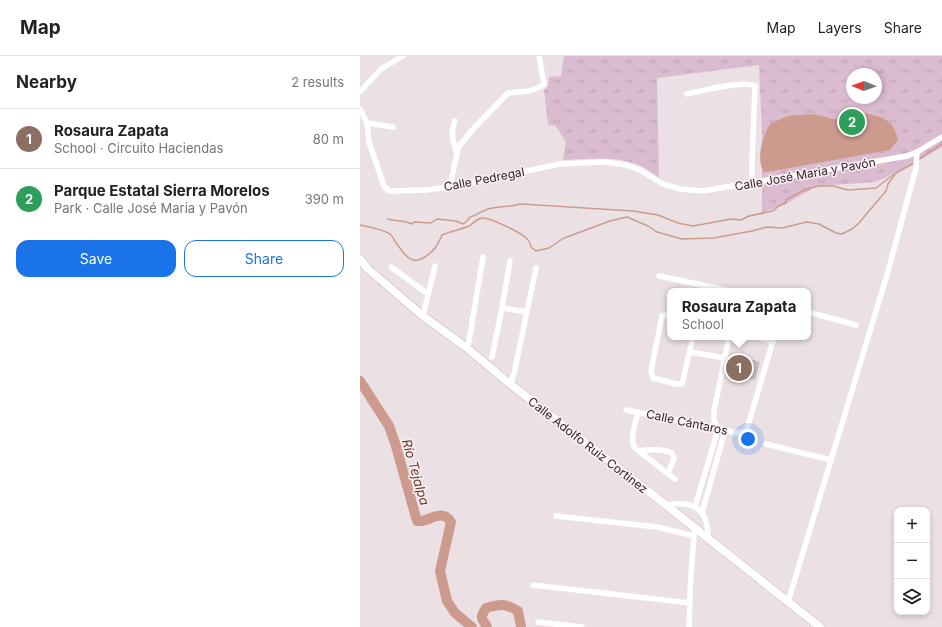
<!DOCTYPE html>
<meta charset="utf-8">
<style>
:root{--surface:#fff;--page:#f2f2f2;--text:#222;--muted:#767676;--line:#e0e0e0;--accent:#1a73e8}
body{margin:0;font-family:Inter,sans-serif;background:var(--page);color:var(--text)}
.controls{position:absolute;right:12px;bottom:12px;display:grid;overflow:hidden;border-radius:8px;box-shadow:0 2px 6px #0003}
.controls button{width:36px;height:36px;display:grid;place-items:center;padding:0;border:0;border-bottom:1px solid var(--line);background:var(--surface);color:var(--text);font:20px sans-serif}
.compass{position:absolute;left:486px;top:12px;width:36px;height:36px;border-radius:50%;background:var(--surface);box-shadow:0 2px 6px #0003;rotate:271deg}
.you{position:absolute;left:388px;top:383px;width:14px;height:14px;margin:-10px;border:3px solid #fff;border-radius:50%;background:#1a73e8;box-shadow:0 0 0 6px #1a73e833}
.badge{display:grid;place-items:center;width:26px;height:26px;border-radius:50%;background:var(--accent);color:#fff;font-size:13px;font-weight:700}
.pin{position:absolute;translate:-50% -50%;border:2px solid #fff;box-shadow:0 1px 4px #0006}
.popup{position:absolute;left:307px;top:232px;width:144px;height:52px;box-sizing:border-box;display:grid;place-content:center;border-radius:8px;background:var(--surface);filter:drop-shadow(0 1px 3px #0005);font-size:13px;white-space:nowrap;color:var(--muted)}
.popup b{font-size:15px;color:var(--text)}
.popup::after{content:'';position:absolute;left:50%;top:100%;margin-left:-8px;border:8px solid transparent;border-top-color:var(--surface)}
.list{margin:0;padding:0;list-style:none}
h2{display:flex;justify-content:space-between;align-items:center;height:52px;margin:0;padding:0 16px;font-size:17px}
h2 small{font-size:13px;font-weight:400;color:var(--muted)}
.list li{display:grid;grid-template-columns:26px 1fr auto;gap:12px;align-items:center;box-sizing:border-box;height:60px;padding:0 16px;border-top:1px solid var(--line)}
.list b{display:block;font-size:15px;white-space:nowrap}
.list p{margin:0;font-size:13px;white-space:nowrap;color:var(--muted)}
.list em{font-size:13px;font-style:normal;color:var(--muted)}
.actions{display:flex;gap:8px;padding:12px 16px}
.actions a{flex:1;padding:9px 0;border:1px solid var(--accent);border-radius:12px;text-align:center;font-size:14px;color:var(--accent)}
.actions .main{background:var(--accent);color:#fff}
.icon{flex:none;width:22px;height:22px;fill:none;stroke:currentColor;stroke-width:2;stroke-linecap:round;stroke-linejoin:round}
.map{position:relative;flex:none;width:582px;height:571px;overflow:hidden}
header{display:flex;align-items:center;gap:24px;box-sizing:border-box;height:56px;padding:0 20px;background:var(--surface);border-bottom:1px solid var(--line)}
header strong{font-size:19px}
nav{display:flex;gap:22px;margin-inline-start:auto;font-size:14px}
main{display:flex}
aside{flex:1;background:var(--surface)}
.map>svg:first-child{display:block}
.grass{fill:url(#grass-tufts);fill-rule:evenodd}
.water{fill:#cc9b8d}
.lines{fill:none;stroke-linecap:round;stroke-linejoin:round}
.stream{stroke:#cc9b8d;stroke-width:1.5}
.river{stroke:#cc9b8d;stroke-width:10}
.building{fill:#cbbec3}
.secondary-casing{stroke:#cab5bb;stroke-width:9}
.minor{stroke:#fff;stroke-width:5.5}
.secondary{stroke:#fff;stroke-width:8}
.labels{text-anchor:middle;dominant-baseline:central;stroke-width:3;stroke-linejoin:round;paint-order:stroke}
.street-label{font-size:12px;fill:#3a2327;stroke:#f7f1f4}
.water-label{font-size:13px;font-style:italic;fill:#723421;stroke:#f7f1f4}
</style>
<header>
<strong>Map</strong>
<nav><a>Map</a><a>Layers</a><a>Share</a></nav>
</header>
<main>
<aside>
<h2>Nearby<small>2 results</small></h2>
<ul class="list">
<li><span class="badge" style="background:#8d6e63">1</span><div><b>Rosaura Zapata</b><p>School · Circuito Haciendas</p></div><em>80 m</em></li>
<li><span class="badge" style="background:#2e9e5b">2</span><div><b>Parque Estatal Sierra Morelos</b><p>Park · Calle José Maria y Pavón</p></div><em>390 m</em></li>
</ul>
<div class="actions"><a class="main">Save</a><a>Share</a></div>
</aside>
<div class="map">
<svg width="582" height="571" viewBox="0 0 582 571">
<defs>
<pattern id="grass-tufts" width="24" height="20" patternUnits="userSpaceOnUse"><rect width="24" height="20" fill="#dabbd0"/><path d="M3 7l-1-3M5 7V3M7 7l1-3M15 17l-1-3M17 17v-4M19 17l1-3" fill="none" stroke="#bca0b3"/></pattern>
</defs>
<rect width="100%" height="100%" fill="#ebe1e5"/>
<path class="grass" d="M204 0H582V91L560 104 516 126 457 130 424 149 402 157V77L399 9 297 22 299 122C294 118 289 114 283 111 259 99 229 103 203 104L206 86 196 70 188 69 184 34 188 30 189 21 201 20ZM492 18H516V42H492Z"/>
<path class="water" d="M501 57C520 59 534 63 538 84L530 94 407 116 403 115C396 100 403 81 410 68L428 60 454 58 473 63 491 64Z"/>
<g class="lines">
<g class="stream">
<polyline points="559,103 582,88"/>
<path d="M28 163C37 166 42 163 52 168L54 166 71 167 77 163 96 165 103 168 107 165 110 161C117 159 122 155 128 153 139 150 150 151 161 148L273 155 298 159 318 167 333 170 371 163 381 164 389 160 413 155 420 149 426 147V144L446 133 459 130H473L488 134 516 132 534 118"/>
<path d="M0 169C9 171 22 173 30 178 33 180 34 185 37 188 45 199 51 210 65 201 74 195 78 189 82 179 91 175 100 174 109 170 114 167 116 163 122 162 129 161 162 177 167 183 170 185 170 188 171 191L176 195 189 192 204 182 250 165 267 161 288 170 297 176 322 183 354 182 392 175 407 171 422 172 447 166 459 168 476 177 482 178 492 173 498 168 526 135 528 128 536 117 554 107"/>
</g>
<g class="river">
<path d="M0 325 29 370 35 387 57 465C69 467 81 451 91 466L80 515 87 545 95 557 112 571"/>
<path d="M127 571C122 562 119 563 126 552 140 548 145 547 158 555L161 571"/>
</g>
</g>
<polygon class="building" points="391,303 400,306 395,324 372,317 374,309 389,313"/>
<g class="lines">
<defs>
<polyline id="secondary" points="0,203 8,213 63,260 107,292 150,328 306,449 460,571"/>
</defs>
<use href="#secondary" class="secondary-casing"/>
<g class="minor">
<polyline points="0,36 21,13 43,0"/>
<path d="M327 38C341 35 384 24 395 30L392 106V127"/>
<polyline points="0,53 7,67 9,86 24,130 29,135 32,135 66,134 90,131 200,108 245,106 266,109 280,114 303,128 320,133 343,135 547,100 557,96 582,81"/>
<path d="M95 65C90 77 93 86 97 97"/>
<polyline points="7,67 33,71"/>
<polyline points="90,131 97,97 99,90 115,71 148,37 169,35 180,31 184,28 179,0"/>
<polyline points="150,205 142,252 167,256"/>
<polyline points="31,211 68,238"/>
<polyline points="299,220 371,235"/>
<polyline points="448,256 496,269"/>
<polyline points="310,258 302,260 291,315 293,322 316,328 322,328 333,281"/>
<polyline points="63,260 75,210"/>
<polyline points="397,281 413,286"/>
<polyline points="107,292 109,285 123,201"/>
<polyline points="330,296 365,302"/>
<polyline points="132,301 142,252"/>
<polyline points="150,328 154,318 176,212"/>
<polyline points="266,354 348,370 376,377 382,376 387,373 414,281"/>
<path d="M278 356C276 366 268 385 276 393L315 423"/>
<polyline points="406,388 471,404"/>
<path d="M279 395C289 393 303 393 312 397L314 403 308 417"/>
<path d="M306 449C334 444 348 452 348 482"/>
<polyline points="335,450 355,384 357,372 354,364 354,355 369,281"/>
<polyline points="342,457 365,375"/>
<polyline points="196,460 297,471 334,480"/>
<polyline points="173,529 330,547"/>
<polyline points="428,546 527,219 556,112 557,96"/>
<polyline points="178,566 222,571"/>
<polyline points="329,571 330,535 334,477"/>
</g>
<use href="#secondary" class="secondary"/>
</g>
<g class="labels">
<g class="street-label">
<text transform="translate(445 118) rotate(-10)">Calle José Maria y Pavón</text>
<text transform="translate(124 123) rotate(-11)">Calle Pedregal</text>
<text transform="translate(327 366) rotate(12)">Calle Cántaros</text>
<text transform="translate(228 389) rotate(38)">Calle Adolfo Ruiz Cortinez</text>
</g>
<g class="water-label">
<text transform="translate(56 416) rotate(74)">Río Tejalpa</text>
</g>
</g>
</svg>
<div class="controls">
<button>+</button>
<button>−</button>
<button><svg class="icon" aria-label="layers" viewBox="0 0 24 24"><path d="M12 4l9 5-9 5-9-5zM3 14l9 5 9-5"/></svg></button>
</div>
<svg class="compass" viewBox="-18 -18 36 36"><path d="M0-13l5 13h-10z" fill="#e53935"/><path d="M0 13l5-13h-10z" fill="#767676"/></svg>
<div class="you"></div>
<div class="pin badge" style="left:379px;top:312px;background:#8d6e63">1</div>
<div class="popup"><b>Rosaura Zapata</b>School</div>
<div class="pin badge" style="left:492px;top:66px;background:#2e9e5b">2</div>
</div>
</main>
